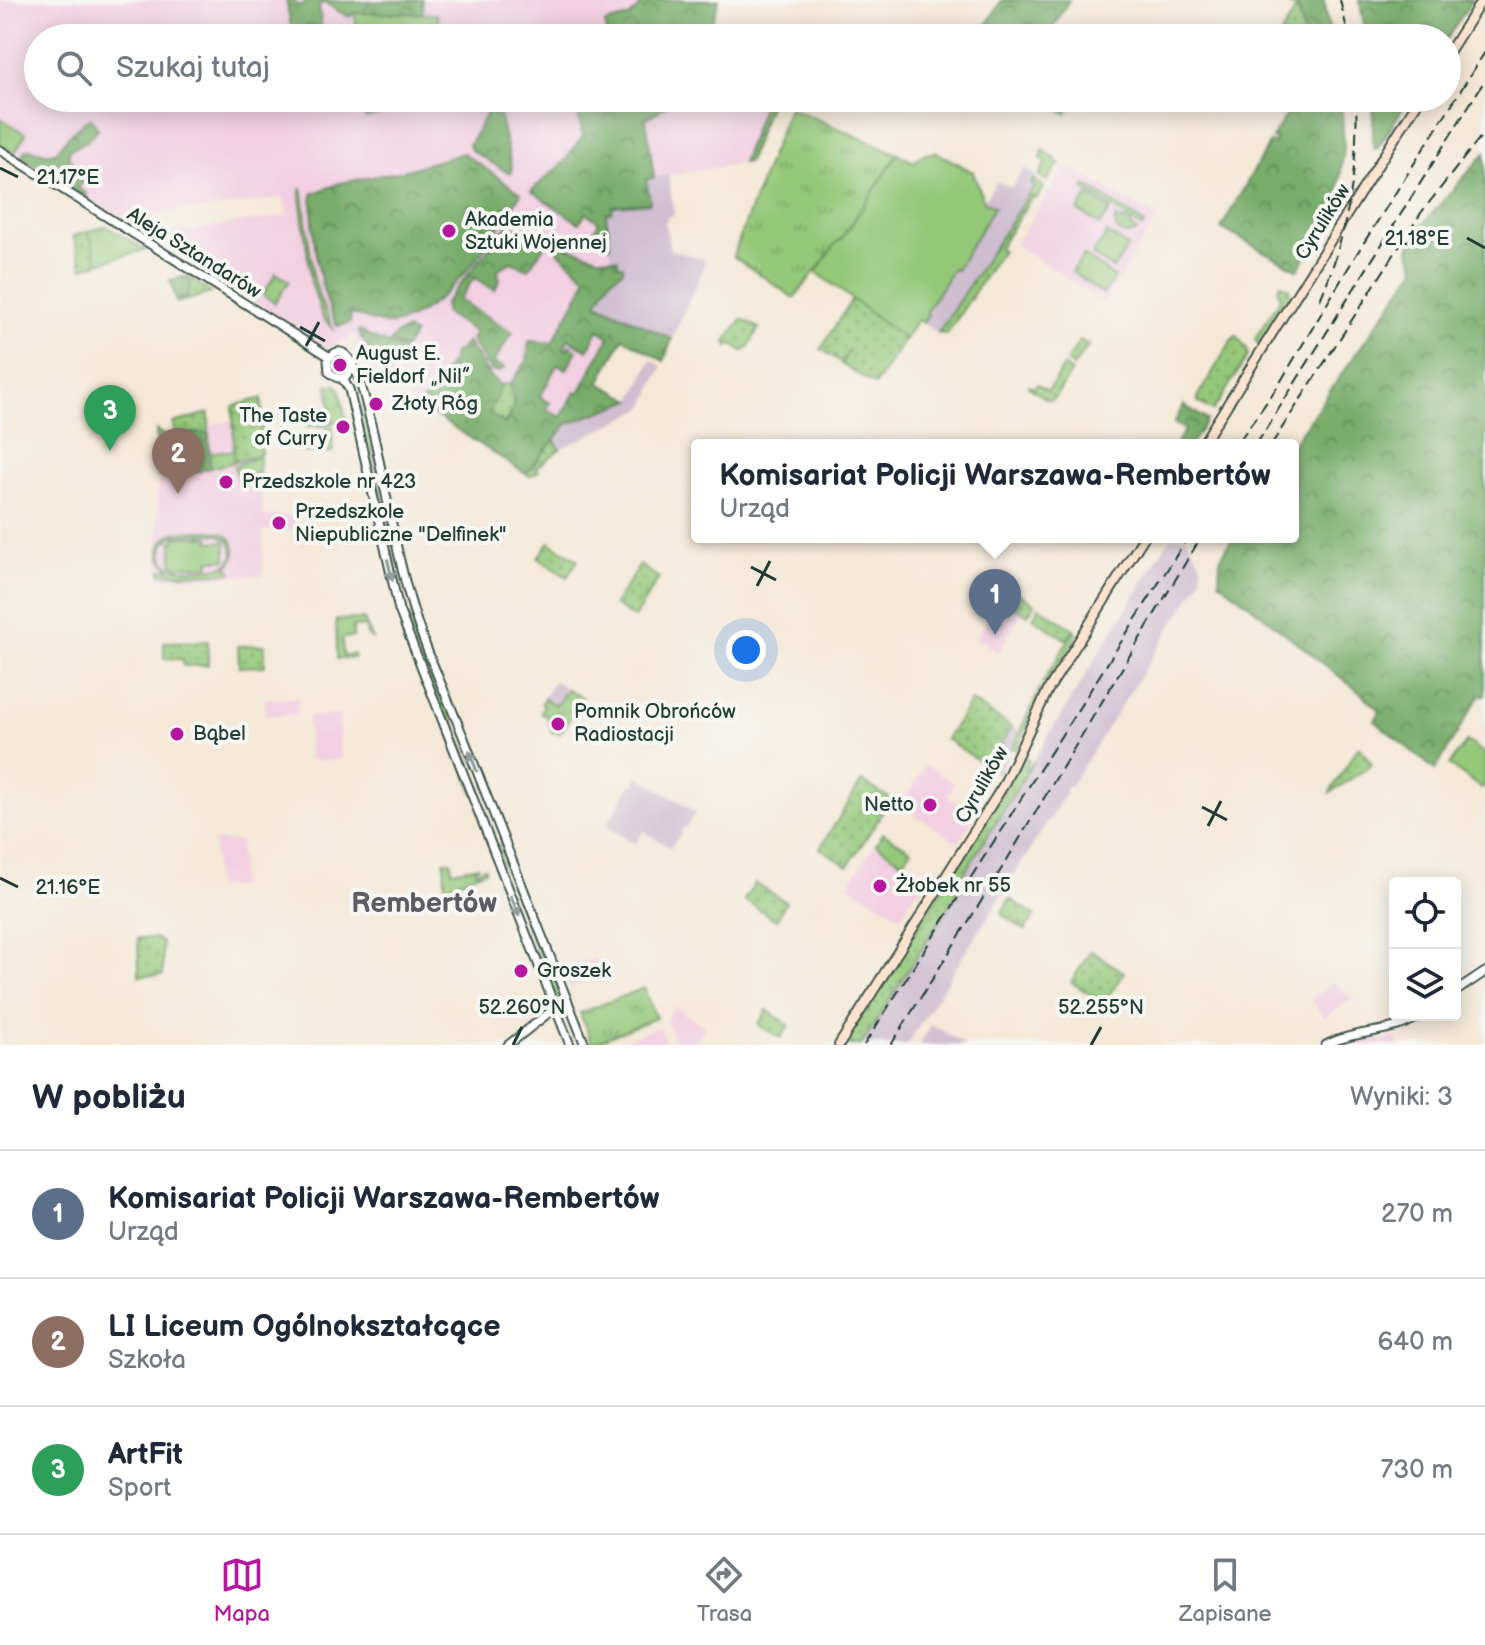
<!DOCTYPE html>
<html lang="pl">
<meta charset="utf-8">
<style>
:root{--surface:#fff;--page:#f6f6f7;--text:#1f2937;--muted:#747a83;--line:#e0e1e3;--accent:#b5179e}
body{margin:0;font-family:"Balsamiq Sans",sans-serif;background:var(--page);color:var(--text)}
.controls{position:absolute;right:24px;bottom:24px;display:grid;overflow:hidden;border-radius:8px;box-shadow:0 4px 20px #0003}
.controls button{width:72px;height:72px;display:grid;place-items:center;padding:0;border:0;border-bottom:2px solid var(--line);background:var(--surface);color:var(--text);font:40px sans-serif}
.you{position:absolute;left:746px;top:650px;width:28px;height:28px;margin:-20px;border:6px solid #fff;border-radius:50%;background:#1a73e8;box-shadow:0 0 0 12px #1a73e833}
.badge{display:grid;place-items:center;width:52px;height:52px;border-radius:50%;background:var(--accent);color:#fff;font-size:26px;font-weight:700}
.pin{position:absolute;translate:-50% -66px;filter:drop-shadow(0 2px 4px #0008)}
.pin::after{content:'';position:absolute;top:42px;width:28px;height:24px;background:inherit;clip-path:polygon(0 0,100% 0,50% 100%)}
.popup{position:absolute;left:691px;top:439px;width:608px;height:104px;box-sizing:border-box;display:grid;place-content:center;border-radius:8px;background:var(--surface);filter:drop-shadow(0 2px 6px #0005);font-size:26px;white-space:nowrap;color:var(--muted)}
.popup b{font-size:30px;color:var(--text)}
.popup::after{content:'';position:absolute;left:50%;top:100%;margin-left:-16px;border:16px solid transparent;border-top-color:var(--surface)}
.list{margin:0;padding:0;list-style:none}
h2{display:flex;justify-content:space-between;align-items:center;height:104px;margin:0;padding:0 32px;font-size:34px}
h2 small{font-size:26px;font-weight:400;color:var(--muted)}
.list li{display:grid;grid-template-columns:52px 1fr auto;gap:24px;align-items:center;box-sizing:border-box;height:128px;padding:0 32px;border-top:2px solid var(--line)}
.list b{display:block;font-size:30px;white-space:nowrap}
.list p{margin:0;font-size:26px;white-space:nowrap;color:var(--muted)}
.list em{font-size:26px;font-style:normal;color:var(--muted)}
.icon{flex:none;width:44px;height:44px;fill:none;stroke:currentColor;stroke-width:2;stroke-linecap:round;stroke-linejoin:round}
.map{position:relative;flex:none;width:1485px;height:1045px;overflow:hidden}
.search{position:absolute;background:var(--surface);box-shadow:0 4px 20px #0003;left:24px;right:24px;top:24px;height:88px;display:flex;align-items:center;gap:20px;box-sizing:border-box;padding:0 28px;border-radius:44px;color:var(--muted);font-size:30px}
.sheet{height:488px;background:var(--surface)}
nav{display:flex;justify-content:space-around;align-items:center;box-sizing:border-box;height:112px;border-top:2px solid var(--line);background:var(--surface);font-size:22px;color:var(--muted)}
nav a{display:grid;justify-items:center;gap:4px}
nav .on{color:var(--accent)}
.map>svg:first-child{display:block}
.built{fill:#f2cfe2}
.industrial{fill:#cfbdd0}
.grass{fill:url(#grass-dots);stroke:#5a8256;stroke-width:2}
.forest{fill:url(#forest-crowns);stroke:#4b744e;stroke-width:2;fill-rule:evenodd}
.park{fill:url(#park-tufts);stroke:#5a8256;stroke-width:2}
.garden{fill:#94c879;stroke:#5a8256;stroke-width:2;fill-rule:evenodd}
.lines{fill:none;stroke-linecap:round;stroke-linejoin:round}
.tertiary-casing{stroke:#3f574c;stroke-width:11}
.secondary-casing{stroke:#3f574c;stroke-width:12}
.tertiary{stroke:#fff;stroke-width:7}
.secondary{stroke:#fee3d1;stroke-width:8}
.rail{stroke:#1f3d34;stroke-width:2;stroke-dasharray:12 6;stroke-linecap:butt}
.oneway{fill:#8f9e9a}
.ticks{fill:none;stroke:#1f3d34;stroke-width:3}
.poi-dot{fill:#b5179e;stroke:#f6f6f2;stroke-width:3}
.labels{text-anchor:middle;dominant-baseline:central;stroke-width:8;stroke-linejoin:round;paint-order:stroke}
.poi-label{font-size:20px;fill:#1f3d34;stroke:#f6f6f2;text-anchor:start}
.street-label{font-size:20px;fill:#1f3d34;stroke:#f6f6f2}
.district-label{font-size:28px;font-weight:bold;fill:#5e5b65;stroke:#f6f6f2}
.ticks-label{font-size:20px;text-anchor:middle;fill:#1f3d34;stroke:#f6f6f2;stroke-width:8;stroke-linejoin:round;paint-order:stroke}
</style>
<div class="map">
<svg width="1485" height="1045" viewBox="0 0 1485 1045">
<defs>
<pattern id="grass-dots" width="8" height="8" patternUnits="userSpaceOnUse" patternTransform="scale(2)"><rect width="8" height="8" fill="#94c879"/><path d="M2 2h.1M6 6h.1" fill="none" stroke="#78a464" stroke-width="1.8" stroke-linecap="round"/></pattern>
<pattern id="forest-crowns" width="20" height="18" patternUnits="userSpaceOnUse" patternTransform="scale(2)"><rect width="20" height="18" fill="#77ac69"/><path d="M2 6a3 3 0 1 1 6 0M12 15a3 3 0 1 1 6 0" fill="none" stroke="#618d57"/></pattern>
<pattern id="park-tufts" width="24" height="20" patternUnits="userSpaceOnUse" patternTransform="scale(2)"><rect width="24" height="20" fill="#94c879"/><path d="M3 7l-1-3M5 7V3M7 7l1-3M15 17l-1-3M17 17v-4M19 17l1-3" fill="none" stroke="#78a464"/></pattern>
</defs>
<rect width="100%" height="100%" fill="#f6f6f2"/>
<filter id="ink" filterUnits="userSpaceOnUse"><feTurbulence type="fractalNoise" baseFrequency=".0125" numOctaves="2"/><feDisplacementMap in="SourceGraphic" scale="16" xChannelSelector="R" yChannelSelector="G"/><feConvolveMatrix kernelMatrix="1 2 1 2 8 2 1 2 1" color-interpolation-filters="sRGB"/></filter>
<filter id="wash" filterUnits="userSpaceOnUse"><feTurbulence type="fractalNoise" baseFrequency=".006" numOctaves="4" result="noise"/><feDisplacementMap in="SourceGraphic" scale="32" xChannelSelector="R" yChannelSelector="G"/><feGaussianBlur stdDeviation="1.8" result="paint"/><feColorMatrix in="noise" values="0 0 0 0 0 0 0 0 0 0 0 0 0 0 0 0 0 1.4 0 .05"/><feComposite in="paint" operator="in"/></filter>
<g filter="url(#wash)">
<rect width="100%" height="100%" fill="#f5e8d7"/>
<g class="built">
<polygon points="0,0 719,0 708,38 38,38 38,98 765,98 742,163 647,179 612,259 623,337 599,383 632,400 567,424 526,474 384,383 371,378 359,359 363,356 353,335 327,348 149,236 287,216 284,197 224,207 116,216 14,153 25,134 0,118"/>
<polygon points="1070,168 1158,217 1104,302 1015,245 1063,170"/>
<polygon points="234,420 234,461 261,454 262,516 295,515 295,530 263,531 263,576 159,578 157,483 210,468 209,425"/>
<polygon points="1001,598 1023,612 998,652 976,637"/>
<polygon points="265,698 298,698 298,715 266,715"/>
<polygon points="339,715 340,760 309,760 308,716"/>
<polygon points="926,765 955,784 947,796 975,815 959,843 900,805"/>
<polygon points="883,832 912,850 904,863 928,879 919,892 916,891 901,916 848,885"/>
<polygon points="214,841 240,841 240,887 215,887"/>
<polygon points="594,958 602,975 570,988 563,971"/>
<polygon points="1335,982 1352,999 1324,1018 1310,998"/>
<polygon points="675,1007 705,1027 693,1045 676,1045 666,1020"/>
<polygon points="660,1027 667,1045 613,1045 655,1028"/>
<polygon points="1394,1036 1399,1045 1342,1045 1379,1038 1382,1043"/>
</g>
<g class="industrial">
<polygon points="1024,169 1036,176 1032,183 1035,186 938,333 923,323 928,314 926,310 966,253 965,252 993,207 984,201 996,182 1012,187"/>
<polygon points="668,175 674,215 668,216 665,223 670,250 707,260 672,339 596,303 618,265 612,259 606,213 646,179"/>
<polygon points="651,360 662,366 644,408 560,449 554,439 567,424 632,400"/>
<polygon points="1186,537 1201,564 1201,580 1070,787 1067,786 1064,791 1066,793 907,1045 850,1045 1027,771 1170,538"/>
<polygon points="554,680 567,689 558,704 553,704 544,698"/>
<polygon points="1012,727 1018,731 1016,736 998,775 987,766"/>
<polygon points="638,776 696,812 686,827 680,831 682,834 671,846 672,849 644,831 635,844 606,826 629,788 636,784 635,780"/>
<polygon points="932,1024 938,1028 965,1045 919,1045"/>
</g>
<g class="grass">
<polygon points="1280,0 1296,0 1305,38 1279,38 1296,9"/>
<polygon points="1043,150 1056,159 1055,162 1060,163 1047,181 1039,176 1046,162 1041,158"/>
<polygon points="1034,179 1044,187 1036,199 1032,197 999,248 1002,250 947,334 938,333 1034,186 1031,183"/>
<polygon points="302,187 313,274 319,297 334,331 322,316 311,282 300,197"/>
<polygon points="89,231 98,263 83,268 73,236"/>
<polygon points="190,278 211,293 177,303 176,300 185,298 189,291"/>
<polygon points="1281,284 1289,288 1290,299 1263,342 1258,344 1255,339 1280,299 1278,287"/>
<polygon points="852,299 905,339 875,385 841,364 850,349 841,362 821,349"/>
<polygon points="742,319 759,328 748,348 743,351 731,344 728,347 726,341"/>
<polygon points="1234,336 1237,336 1247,349 1248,356 1213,411 1198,402 1198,397"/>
<polygon points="1080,340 1089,345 1073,367 1067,361"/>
<polygon points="1064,366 1072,372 1053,400 1048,400 1028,387 1029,385 1034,388 1037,384 1048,391"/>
<polygon points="328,384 335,384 340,389 346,420 332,422"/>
<path d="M510 384C515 401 516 409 504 423L487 413 498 396 500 385Z"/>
<polygon points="262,398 261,454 234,462 233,406"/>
<polygon points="363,404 373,451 366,453 356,405"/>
<polygon points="209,413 209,433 187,434 176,438 173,423"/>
<polygon points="156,430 165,436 174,466 159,476"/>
<polygon points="554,439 560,449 536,468 539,471 530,476 526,474"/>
<polygon points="373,453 389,523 382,524 367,455"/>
<polygon points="549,542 578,560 567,577 538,558"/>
<polygon points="640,565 659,578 634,618 614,605"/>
<polygon points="1012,592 1016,592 1035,604 1028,615 1006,602"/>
<polygon points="1039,607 1074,629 1067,640 1033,618"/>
<polygon points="412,616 432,668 425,670 405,619"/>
<polygon points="1075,630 1078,636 1048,683 1042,683"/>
<polygon points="208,641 208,665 183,666 183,659 164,659 164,642"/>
<polygon points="265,645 265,666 239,667 238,646"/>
<polygon points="433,670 481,791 474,794 426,672"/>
<polygon points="1040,688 1042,694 1017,750 1012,748"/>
<polygon points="971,701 1012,727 987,766 946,739"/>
<polygon points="1359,746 1372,765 1330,793 1330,792"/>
<polygon points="1022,757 1029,760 1024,770 1026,771 1034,761 963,875 966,879 861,1045 843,1045 865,1010 869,1011 868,1006 889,978 887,976 1004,790"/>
<polygon points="862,781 891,799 848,866 820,848"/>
<polygon points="501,843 540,942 534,945 495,846"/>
<polygon points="755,883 786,902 776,920 744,900"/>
<polygon points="1010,899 1035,915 1025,930 1001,914"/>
<polygon points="138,938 156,938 162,943 163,975 139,976"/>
<polygon points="542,946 562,997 561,1000 557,1000 535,949"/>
<polygon points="1091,951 1124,972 1104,1003 1071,982"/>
<polygon points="767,1010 789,1025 781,1038 758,1025"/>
</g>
<g class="forest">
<polygon points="286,0 292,0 299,6 311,0 365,2 422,0 423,13 355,13 349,17 323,2 319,6 322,30 320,38 293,38"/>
<polygon points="646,0 719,0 708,35 692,38 608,38 605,23 629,17"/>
<polygon points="1002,0 1069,0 1047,38 978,38"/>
<polygon points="1296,0 1324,0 1331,38 1305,38"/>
<polygon points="1359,0 1472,0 1447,39 1367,38"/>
<polygon points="575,98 666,98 667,105 646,119 654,178 646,179 650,203 613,206 612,212 606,213 610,246 592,235 599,222 586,213 579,223 531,191 563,163 583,136"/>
<polygon points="765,98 772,98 748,162 742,163"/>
<polygon points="1038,98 1074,98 1067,114"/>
<polygon points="1296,98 1341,98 1344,147 1337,204 1298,270 1221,228 1270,142 1274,144 1276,140 1272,138"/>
<polygon points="1373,98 1409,98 1378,148 1373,149"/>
<polygon points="496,102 512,168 510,174 471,150 469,145 491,105"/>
<path d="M91 118 98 129 87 141 69 150V157L80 171 88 169 95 179 80 184 78 188 87 194 86 198 21 157 27 149C39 149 44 157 57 151 67 137 75 126 91 118Z"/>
<path d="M463 153 521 193C498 234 442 315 393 324 380 326 363 316 351 314L350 323 337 326C317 286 312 239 312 194L340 183 403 171Z"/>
<polygon points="1485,153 1485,695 1480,695 1435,770 1375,721 1380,711 1363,695 1219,581 1220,559 1233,537 1293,537 1292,445 1416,268 1409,249 1415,233"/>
<polygon points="508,225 548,240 529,269 511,262 500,268 498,273 500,279 495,290 474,278 459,300 513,332 493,363 505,368 499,372 491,371 471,340 475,332 446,314 444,304"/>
<path d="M562 245 599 257 618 259V265H623V270L610 280 597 303 672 339 664 361 623 338 599 383 632 400 567 424 526 474 433 414 434 411 422 403 453 359V353L460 350 467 342 490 376 500 385 498 396 488 413 505 423C517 409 514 401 510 384L527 361 529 341 552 343 582 289 586 277 560 254 557 247ZM598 330 609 337 578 394 575 392 561 417 547 409 550 403 540 397 557 365 567 369 577 350 569 345 567 350 564 348 568 339 588 350Z"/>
<polygon points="186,276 191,280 188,296 176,300 170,280"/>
<polygon points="361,330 368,336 404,350 386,378 360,335 358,331"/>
<polygon points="406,330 414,334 405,348 390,343 396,334"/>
<polygon points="1184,405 1207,420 1190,445 1175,445 1185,430 1174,423"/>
<polygon points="209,433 210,468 186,475 176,438 187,434"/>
</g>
<g class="park">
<polygon points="789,107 898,154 843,237 794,298 733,256"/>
<polygon points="1088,195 1111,210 1100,225 1078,211"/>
<polygon points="221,451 234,451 234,462 210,468 210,453"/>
<polygon points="259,456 259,474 249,476 250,484 240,486 234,466"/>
<polygon points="567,689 583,698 571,711 573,713 561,733 552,733 547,715 542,715 541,710 544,708 541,703 544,698 553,704 558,704"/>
<polygon points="644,988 656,1018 592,1044 580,1013"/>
</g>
<g class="garden">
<polygon points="355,13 437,14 441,38 357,38"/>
<polygon points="363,98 450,98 450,99 365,118"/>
<polygon points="0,118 26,134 14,153 0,144"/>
<polygon points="936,152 973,172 984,201 994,207 956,270 953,269 927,310 928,314 923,323 917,320 905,339 816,272 835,244 843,237 898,154 914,162 922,155"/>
<path d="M1086 185 1144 223 1142 227 1132 221 1130 224 1137 232C1124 239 1113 232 1115 217L1126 221 1128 218 1084 189Z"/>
<polygon points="107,226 145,250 98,263 89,231"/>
<polygon points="1107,233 1128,246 1113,269 1092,255"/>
<polygon points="1084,255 1115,278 1103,294 1072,272"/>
<polygon points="276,273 289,281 275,303 263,295"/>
<polygon points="307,421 332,421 333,452 303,452 303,435 307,435 308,445 326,445 327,426 307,426"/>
<path d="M177 532C195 532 234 524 235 550 235 558 232 563 226 568L231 569 232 573 161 574V570L169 569 160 557C159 544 165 535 177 532ZM217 534 229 540C244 568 215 569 196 569 178 570 158 569 163 545L174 535Z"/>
<polygon points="175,537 209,537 210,542 226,541 226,560 210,560 209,566 176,566 172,563 172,541 175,541"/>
<polygon points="364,619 373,640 367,635 366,626 353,627 353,637 342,638 343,656 354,654 354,658 337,659 336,620"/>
<polygon points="1467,741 1485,754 1485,784 1482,789 1449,765"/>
<polygon points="883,833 911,850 903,862 876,844"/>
<polygon points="444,861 451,861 452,871 479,866 475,869 476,872 484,867 486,870 445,887"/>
</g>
</g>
<g filter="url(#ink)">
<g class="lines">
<defs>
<g id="tertiary">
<polyline points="0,150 330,357"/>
<path d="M352 369 346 377 338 378 329 372 328 360C352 325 368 413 372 428 386 487 394 548 412 606 425 651 447 696 465 741 505 842 545 943 585 1045"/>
<polyline points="342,378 349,389 399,610 570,1045"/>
<polyline points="1455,992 1485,972"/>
<polyline points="508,1045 555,1008 568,1002"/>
<path d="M1326 1045C1357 1029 1392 1035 1421 1015"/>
</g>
<g id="secondary">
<polyline points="1447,55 1482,0"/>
<polyline points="1202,445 1420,98"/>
<polyline points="839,1045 1003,786 1048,690 1144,537"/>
</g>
</defs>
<use href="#tertiary" class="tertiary-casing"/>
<use href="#secondary" class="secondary-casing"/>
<use href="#tertiary" class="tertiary"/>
<use href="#secondary" class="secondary"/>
<g class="rail">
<polyline points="1340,0 1349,38"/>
<path d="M1320 300C1347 236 1359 167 1356 98"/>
<polyline points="1239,441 1278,386 1356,255 1485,52"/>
<polyline points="1256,445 1485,80"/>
<polyline points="1271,445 1421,213 1485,131"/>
<polyline points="864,1045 1188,537"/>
<polyline points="891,1045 1002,868 1201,537"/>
</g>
</g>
<defs><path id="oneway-solid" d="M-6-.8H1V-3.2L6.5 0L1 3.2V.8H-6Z" transform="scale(2)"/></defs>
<g class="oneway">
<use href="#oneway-solid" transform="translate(390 570) rotate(77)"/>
<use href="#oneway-solid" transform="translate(473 761) rotate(-111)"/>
<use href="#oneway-solid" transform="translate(515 906) rotate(68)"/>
</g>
</g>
<path class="ticks" d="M0 168 18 177M1467 238 1485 248M300 327 325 341M306 346 319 322M751 567 776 580M757 586 770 561M1202 807 1227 820M1208 826 1221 801M0 878 18 887M513 1045 522 1027M1091 1045 1101 1027"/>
<g class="poi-dot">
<circle cx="449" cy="231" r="8"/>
<circle cx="340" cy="365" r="8"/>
<circle cx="376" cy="404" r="8"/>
<circle cx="343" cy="427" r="8"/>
<circle cx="226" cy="482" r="8"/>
<circle cx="279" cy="523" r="8"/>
<circle cx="558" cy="724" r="8"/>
<circle cx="177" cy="734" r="8"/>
<circle cx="930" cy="805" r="8"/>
<circle cx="880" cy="886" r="8"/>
<circle cx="521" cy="971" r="8"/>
</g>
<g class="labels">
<g class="poi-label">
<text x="465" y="220">Akademia<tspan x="465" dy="23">Sztuki Wojennej</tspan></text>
<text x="356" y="354">August E.<tspan x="356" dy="23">Fieldorf „Nil”</tspan></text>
<text x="392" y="404">Złoty Róg</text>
<text x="327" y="416" text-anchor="end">The Taste<tspan x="327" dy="23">of Curry</tspan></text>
<text x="242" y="482">Przedszkole nr 423</text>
<text x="295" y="512">Przedszkole<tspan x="295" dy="23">Niepubliczne "Delfinek"</tspan></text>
<text x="574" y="712">Pomnik Obrońców<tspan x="574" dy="23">Radiostacji</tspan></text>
<text x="193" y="734">Bąbel</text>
<text x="914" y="805" text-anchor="end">Netto</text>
<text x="896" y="886">Żłobek nr 55</text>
<text x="537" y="971">Groszek</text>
</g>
<g class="street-label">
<text transform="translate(1323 222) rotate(-58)">Cyrulików</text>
<text transform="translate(194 253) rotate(32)">Aleja Sztandarów</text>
<text transform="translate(982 785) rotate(-60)">Cyrulików</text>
</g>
<g class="district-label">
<text x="424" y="903">Rembertów</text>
</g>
</g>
<g class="ticks-label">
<text x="68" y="184">21.17°E</text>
<text x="1417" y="245">21.18°E</text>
<text x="68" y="894">21.16°E</text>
<text x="522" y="1014">52.260°N</text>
<text x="1101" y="1014">52.255°N</text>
</g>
</svg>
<div class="controls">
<button><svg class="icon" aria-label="locate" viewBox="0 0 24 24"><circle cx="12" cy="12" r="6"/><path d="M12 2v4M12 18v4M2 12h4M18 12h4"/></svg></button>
<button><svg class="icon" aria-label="layers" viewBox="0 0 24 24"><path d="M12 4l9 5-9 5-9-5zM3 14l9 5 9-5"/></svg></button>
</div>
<div class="you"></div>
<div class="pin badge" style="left:995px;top:635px;background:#5c6f8a">1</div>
<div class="popup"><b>Komisariat Policji Warszawa-Rembertów</b>Urząd</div>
<div class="pin badge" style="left:178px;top:494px;background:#8d6e63">2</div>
<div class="pin badge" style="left:110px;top:451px;background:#2e9e5b">3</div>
<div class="search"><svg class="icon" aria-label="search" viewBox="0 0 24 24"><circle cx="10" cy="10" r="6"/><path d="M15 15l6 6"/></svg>Szukaj tutaj</div>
</div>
<section class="sheet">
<h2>W pobliżu<small>Wyniki: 3</small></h2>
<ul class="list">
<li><span class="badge" style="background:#5c6f8a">1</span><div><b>Komisariat Policji Warszawa-Rembertów</b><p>Urząd</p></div><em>270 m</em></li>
<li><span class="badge" style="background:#8d6e63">2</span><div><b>LI Liceum Ogólnokształcące</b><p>Szkoła</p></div><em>640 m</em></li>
<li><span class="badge" style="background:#2e9e5b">3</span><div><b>ArtFit</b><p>Sport</p></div><em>730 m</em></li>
</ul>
</section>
<nav>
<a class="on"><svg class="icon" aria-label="map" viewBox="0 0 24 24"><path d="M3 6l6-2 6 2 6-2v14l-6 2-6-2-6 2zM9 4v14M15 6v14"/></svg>Mapa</a>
<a><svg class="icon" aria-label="directions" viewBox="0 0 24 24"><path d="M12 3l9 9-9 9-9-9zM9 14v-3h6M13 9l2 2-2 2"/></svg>Trasa</a>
<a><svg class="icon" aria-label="saved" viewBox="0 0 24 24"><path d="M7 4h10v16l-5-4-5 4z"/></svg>Zapisane</a>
</nav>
